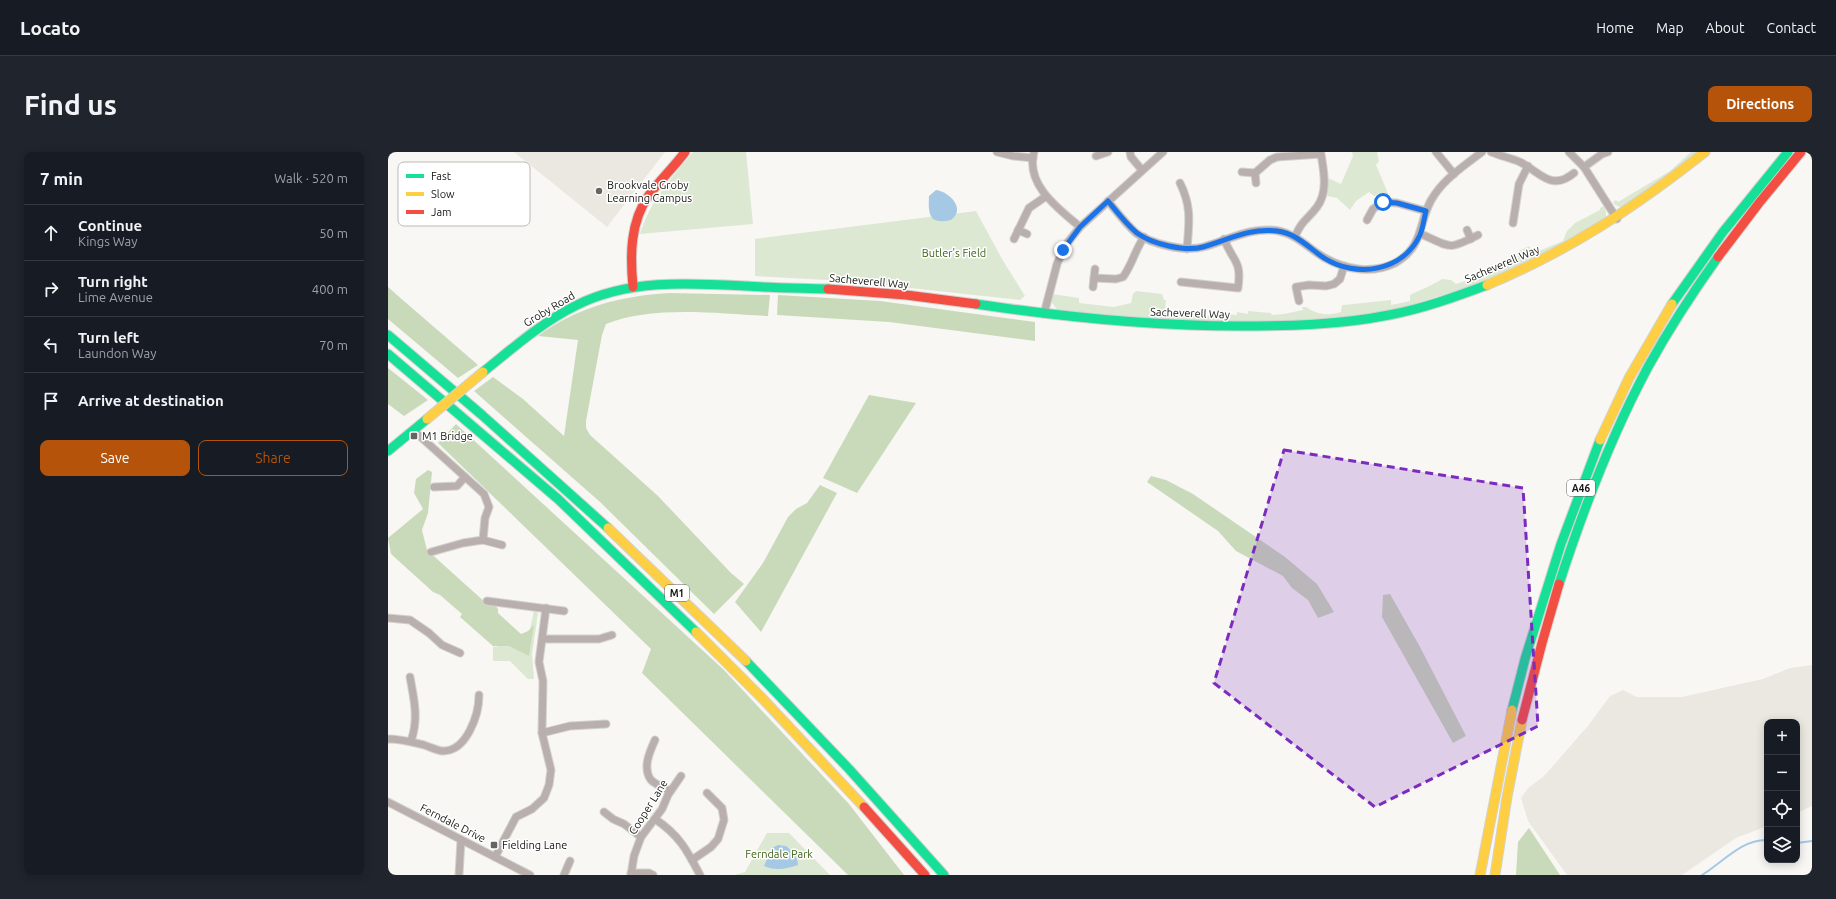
<!DOCTYPE html>
<meta charset="utf-8">
<style>
:root{--surface:#171b24;--page:#20242c;--text:#f1f3f6;--muted:#9ea1a6;--line:#363941;--accent:#b45309}
body{margin:0;font-family:Ubuntu,sans-serif;background:var(--page);color:var(--text)}
.controls{position:absolute;right:12px;bottom:12px;display:grid;overflow:hidden;border-radius:8px;box-shadow:0 2px 10px #0003}
.controls button{width:36px;height:36px;display:grid;place-items:center;padding:0;border:0;border-bottom:1px solid var(--line);background:var(--surface);color:var(--text);font:20px sans-serif}
.stop{position:absolute;width:12px;height:12px;margin:-9px;border:3px solid #1a73e8;border-radius:50%;background:#fff}
.stop.end{background:#1a73e8;border-color:#fff;box-shadow:0 1px 4px #0008}
.list{margin:0;padding:0;list-style:none}
h2{display:flex;justify-content:space-between;align-items:center;height:52px;margin:0;padding:0 16px;font-size:17px}
h2 small{font-size:13px;font-weight:400;color:var(--muted)}
.list li{display:grid;grid-template-columns:26px 1fr auto;gap:12px;align-items:center;box-sizing:border-box;height:56px;padding:0 16px;border-top:1px solid var(--line)}
.list b{display:block;font-size:15px;white-space:nowrap}
.list p{margin:0;font-size:13px;white-space:nowrap;color:var(--muted)}
.list em{font-size:13px;font-style:normal;color:var(--muted)}
.actions{display:flex;gap:8px;padding:12px 16px}
.actions a{flex:1;padding:9px 0;border:1px solid var(--accent);border-radius:8px;text-align:center;font-size:14px;color:var(--accent)}
.actions .main{background:var(--accent);color:#fff}
.icon{flex:none;width:22px;height:22px;fill:none;stroke:currentColor;stroke-width:2;stroke-linecap:round;stroke-linejoin:round}
.map{position:relative;flex:none;width:1424px;height:723px;overflow:hidden;border-radius:8px}
header{display:flex;align-items:center;gap:24px;box-sizing:border-box;height:56px;padding:0 20px;background:var(--surface);border-bottom:1px solid var(--line)}
header strong{font-size:19px}
nav{display:flex;gap:22px;margin-inline-start:auto;font-size:14px}
.intro{display:flex;align-items:center;justify-content:space-between;box-sizing:border-box;height:96px;padding:0 24px}
h1{margin:0;font-size:28px}
.button{padding:10px 18px;border-radius:8px;background:var(--accent);color:#fff;font-size:14px;font-weight:700}
main{display:flex;gap:24px;padding:0 24px}
aside{flex:1;background:var(--surface);border-radius:8px;box-shadow:0 2px 10px #0003}
.map>svg:first-child{display:block}
.built{fill:#eae8e0}
.green{fill:#dde8d3}
.forest{fill:#c9daba}
.water{fill:#a5c8e5}
.lines{fill:none;stroke-linecap:round;stroke-linejoin:round}
.stream{stroke:#a5c8e5;stroke-width:2}
.street-casing{stroke:#d3d2d0;stroke-width:9}
.fast-casing{stroke:#d3d2d0;stroke-width:11}
.slow-casing{stroke:#d3d2d0;stroke-width:11}
.jam-casing{stroke:#d3d2d0;stroke-width:11}
.street{stroke:#b9b0ae;stroke-width:7}
.fast{stroke:#16e098;stroke-width:9}
.slow{stroke:#ffcf43;stroke-width:9}
.jam{stroke:#f24e42;stroke-width:9}
.slow-bridge-casing{stroke:#d3d2d0;stroke-width:11;stroke-linecap:butt}
.slow-bridge{stroke:#ffcf43;stroke-width:9}
.route{stroke:#1a73e8;stroke-width:5}
.marked{fill:#7b2cbf;fill-opacity:0.2;stroke:#7b2cbf;stroke-width:3;stroke-dasharray:8 5;stroke-linejoin:round}
.poi-dot{fill:#656562;stroke:#fff;stroke-width:1.5}
.labels{text-anchor:middle;dominant-baseline:central;stroke-width:3;stroke-linejoin:round;paint-order:stroke}
.shield{fill:#fff;stroke:#5c5c5a;stroke-width:1}
.shield-label{font-size:10px;font-weight:bold;fill:#161614}
.poi-label{font-size:11px;fill:#161614;stroke:#fff;text-anchor:start}
.park-label{font-size:11px;fill:#3e6317;stroke:#fff}
.street-label{font-size:11px;fill:#161614;stroke:#fff}
.key{fill:#fff;stroke:#b9b9b8;stroke-width:1}
.key-label{font-size:11px;fill:#161614}
</style>
<header>
<strong>Locato</strong>
<nav><a>Home</a><a>Map</a><a>About</a><a>Contact</a></nav>
</header>
<div class="intro"><h1>Find us</h1><a class="button">Directions</a></div>
<main>
<aside>
<h2>7 min<small>Walk · 520 m</small></h2>
<ul class="list">
<li><svg class="icon" aria-label="ahead" viewBox="0 0 24 24"><path d="M12 20V5M6 11l6-6 6 6"/></svg><div><b>Continue</b><p>Kings Way</p></div><em>50 m</em></li>
<li><svg class="icon" aria-label="right" viewBox="0 0 24 24"><path d="M7 20v-9h11M14 6l5 5-5 5"/></svg><div><b>Turn right</b><p>Lime Avenue</p></div><em>400 m</em></li>
<li><svg class="icon" aria-label="left" viewBox="0 0 24 24"><path d="M17 20v-9H6M10 6l-5 5 5 5"/></svg><div><b>Turn left</b><p>Laundon Way</p></div><em>70 m</em></li>
<li><svg class="icon" aria-label="arrive" viewBox="0 0 24 24"><path d="M6 21V4h12l-3 4 3 4H6"/></svg><div><b>Arrive at destination</b></div></li>
</ul>
<div class="actions"><a class="main">Save</a><a>Share</a></div>
</aside>
<div class="map">
<svg width="1424" height="723" viewBox="0 0 1424 723">
<rect width="100%" height="100%" fill="#f8f7f3"/>
<g class="built">
<polygon points="126,0 277,0 219,75"/>
<polygon points="1424,513 1424,654 1409,661 1409,570 1379,570 1379,674 1348,686 1294,723 1179,723 1140,669 1133,646 1140,636 1156,624 1199,575 1222,544 1235,538 1249,545 1294,545 1375,527 1402,516"/>
</g>
<g class="green">
<path d="M305 0H358L365 72 252 82C262 49 283 26 305 0Z"/>
<polygon points="964,0 989,0 991,9 988,13 1002,46 998,47 993,42 986,44 981,40 968,49 962,58 949,46 939,44 940,26 953,32 965,4"/>
<path d="M1303 0H1312L1280 26 1235 55C1231 55 1227 54 1225 50L1228 48 1230 50 1282 19Z"/>
<path d="M1216 54 1218 60V68L1184 90 1102 128 1016 155 975 164 924 169 790 170 671 160 664 151V142L691 146V151L726 155 743 151 745 142 748 139 774 142 776 148H778L777 160 821 164V161L849 163V160L860 162V159L883 161 884 163 896 162 915 158 914 155H918C930 163 939 164 953 160L954 153H956L1003 148V153L1022 149V143C1033 137 1044 134 1054 127L1063 128 1068 132 1111 118 1109 113 1130 108 1129 100 1141 94 1146 101 1175 89 1179 79 1187 71 1212 58V56Z"/>
<polygon points="588,59 614,107 637,144 632,148 458,129 367,124 367,87"/>
<polygon points="146,459 150,461 144,502 146,527 140,527 122,509 105,509 105,494 107,495 140,486"/>
<polygon points="379,681 401,681 442,723 346,723 357,720"/>
</g>
<g class="forest">
<polygon points="0,135 9,143 90,213 70,226 0,167"/>
<path d="M281 141 382 143 380 164C330 162 267 153 218 172L214 183 198 269V276L202 283 270 344 343 421 356 432 326 462 212 350 86 239 105 225 135 247 176 284 190 188 150 184C189 155 233 144 281 141Z"/>
<polygon points="390,143 492,149 647,170 647,189 501,170 389,163"/>
<polygon points="0,216 40,248 16,264 0,252"/>
<polygon points="481,243 528,251 469,341 435,326"/>
<polygon points="68,272 336,518 461,652 516,723 460,723 254,521 263,497 50,291"/>
<polygon points="40,318 44,320 40,361 34,378 39,398 98,451 107,453 110,457 110,461 133,482 140,479 146,473 141,504 121,494 105,494 72,465 74,462 52,443 45,440 3,402 0,386 35,357 26,341 28,327"/>
<polygon points="763,324 778,328 805,342 897,405 929,432 946,460 930,466 920,448 904,436 895,424 848,399 830,379 759,330"/>
<polygon points="432,333 449,341 373,480 347,450 375,411 400,365 408,357 419,351"/>
<polygon points="1002,442 1032,495 1078,584 1065,591 994,465 995,443"/>
<polygon points="1141,676 1172,723 1128,723 1130,690"/>
</g>
<g class="water">
<path d="M548 38C562 40 578 57 563 68 541 73 540 62 541 44Z"/>
<path d="M390 693 398 694C404 699 410 705 410 713 399 717 386 719 376 714L384 696Z"/>
</g>
<g class="lines">
<g class="stream">
<polyline points="1409,691 1424,689"/>
<path d="M1314 723C1334 711 1354 687 1379 688"/>
</g>
<defs>
<g id="street">
<polyline points="609,0 625,4 645,6"/>
<path d="M646 0C637 33 671 57 692 75"/>
<polyline points="742,0 743,5 754,18"/>
<polyline points="1048,0 1066,22"/>
<path d="M1103 0C1112 4 1123 6 1132 10 1152 20 1163 40 1186 21"/>
<polyline points="1181,0 1196,15 1229,67"/>
<polyline points="708,4 720,0"/>
<polyline points="1196,15 1214,2 1220,0"/>
<path d="M854 20 867 21 882 8 889 5 933 2C936 20 940 40 929 55 920 67 913 69 907 85"/>
<polyline points="867,21 868,31"/>
<path d="M792 31C804 55 801 71 799 97"/>
<path d="M720 49C729 60 738 72 748 81 763 92 797 100 815 95 841 88 863 74 891 79 910 83 921 97 937 106 958 118 985 122 1007 111 1039 93 1029 66 1047 42 1059 25 1077 13 1094 0"/>
<polyline points="979,68 985,57 995,50 1009,51 1038,59"/>
<polyline points="1125,71 1131,32 1140,14"/>
<polyline points="630,78 639,82"/>
<polyline points="1079,78 1083,87"/>
<path d="M1033 82C1063 95 1059 99 1090 83"/>
<polyline points="626,87 641,56 657,45"/>
<path d="M706 126 728 127 735 125C744 113 747 98 756 85"/>
<path d="M793 130 850 136C854 108 845 110 836 87"/>
<polyline points="705,135 707,117"/>
<polyline points="911,149 908,135 921,133 938,134 946,132 952,127 956,114"/>
<polyline points="656,162 669,112 677,94 692,75 775,0"/>
<polyline points="25,278 96,342 101,355 97,366 95,388"/>
<polyline points="46,335 69,334 77,325"/>
<polyline points="43,400 75,391 95,388 114,393"/>
<polyline points="99,449 176,459"/>
<polyline points="0,466 22,468 41,481 54,493 72,501"/>
<polyline points="155,487 211,487 224,483"/>
<path d="M22 525C26 548 31 566 23 589"/>
<polyline points="154,581 182,574 218,572"/>
<path d="M0 587C13 587 24 590 36 593 42 595 48 598 54 599 79 600 91 562 91 543"/>
<path d="M267 588C262 599 254 616 263 628 268 633 277 636 282 639"/>
<polyline points="0,650 142,723"/>
<polyline points="216,660 225,667 236,672 253,685"/>
<path d="M267 667C291 683 299 698 312 723"/>
<polyline points="107,705 128,665 144,657 156,646 161,633 163,618 154,581 155,529 151,510 158,456"/>
<polyline points="304,708 323,695 330,687 336,668 334,656 319,641"/>
<polyline points="243,721 261,721 265,723"/>
<polyline points="71,723 73,688"/>
<polyline points="176,723 182,709"/>
<polyline points="243,723 246,704 253,685 274,657 280,643 293,624"/>
</g>
<g id="fast">
<path d="M588 152C675 165 762 174 850 174 901 174 951 173 1001 163 1034 157 1067 145 1099 133"/>
<polyline points="1284,152 1335,80 1400,0"/>
<polyline points="0,183 94,263 220,376"/>
<polyline points="0,202 170,347 308,480"/>
<path d="M95 220C125 196 154 170 189 153 241 127 301 131 358 134 386 136 413 136 440 137"/>
<polyline points="0,299 39,267"/>
<path d="M1171 432C1195 358 1223 284 1260 215 1281 177 1305 140 1330 105"/>
<polyline points="358,509 461,617 556,723"/>
<polyline points="1124,558 1137,507 1173,392 1212,288"/>
</g>
<g id="slow">
<path d="M1099 133C1182 98 1246 56 1317 0"/>
<polyline points="1212,288 1241,226 1284,152"/>
<polyline points="220,376 358,509"/>
<polyline points="308,480 374,546 476,655"/>
<polyline points="1092,723 1124,558"/>
<polyline points="1107,723 1119,645 1134,568"/>
</g>
<g id="jam">
<polyline points="1330,105 1371,51 1413,0"/>
<path d="M245 135C242 103 242 70 261 43 272 28 286 15 297 0"/>
<polyline points="440,137 518,143 588,152"/>
<polyline points="1134,568 1154,491 1171,432"/>
<polyline points="476,655 537,723"/>
</g>
</defs>
<use href="#street" class="street-casing"/>
<use href="#fast" class="fast-casing"/>
<use href="#slow" class="slow-casing"/>
<use href="#jam" class="jam-casing"/>
<use href="#street" class="street"/>
<use href="#fast" class="fast"/>
<use href="#slow" class="slow"/>
<use href="#jam" class="jam"/>
<defs>
<polyline id="slow-bridge" points="39,267 95,220"/>
</defs>
<use href="#slow-bridge" class="slow-bridge-casing"/>
<use href="#slow-bridge" class="slow-bridge"/>
</g>
<g class="lines">
<path class="route" d="M675 98 692 75 720 49C729 60 738 72 749 81 764 92 797 100 815 95 842 87 860 76 889 79 908 81 921 96 936 106 969 127 1015 119 1032 83 1035 76 1036 67 1038 59L1009 51 995 50"/>
</g>
<path class="marked" d="M896 298 1135 336 1150 574 987 655 826 531Z"/>
<g class="poi-dot">
<circle cx="211" cy="39" r="4"/>
<rect x="22" y="280" width="8" height="8" rx="2"/>
<rect x="102" y="689" width="8" height="8" rx="2"/>
</g>
<g class="labels">
<g class="shield">
<rect x="1179" y="328" width="28" height="16" rx="3"/>
<rect x="277" y="433" width="24" height="16" rx="3"/>
</g>
<g class="shield-label">
<text x="1193" y="336">A46</text>
<text x="289" y="441">M1</text>
</g>
<g class="poi-label">
<text x="219" y="33">Brookvale Groby<tspan x="219" dy="13">Learning Campus</tspan></text>
<text x="34" y="284">M1 Bridge</text>
<text x="114" y="693">Fielding Lane</text>
</g>
<g class="park-label">
<text x="566" y="101">Butler's Field</text>
<text x="391" y="702">Ferndale Park</text>
</g>
<g class="street-label">
<text transform="translate(1114 112) rotate(-23)">Sacheverell Way</text>
<text transform="translate(481 129) rotate(5)">Sacheverell Way</text>
<text transform="translate(161 157) rotate(-31)">Groby Road</text>
<text transform="translate(802 161) rotate(2)">Sacheverell Way</text>
<text transform="translate(260 655) rotate(-58)">Cooper Lane</text>
<text transform="translate(65 671) rotate(27)">Ferndale Drive</text>
</g>
</g>
<rect x="10" y="10" width="132" height="64" rx="6" class="key"/>
<rect x="18" y="22" width="18" height="4" fill="#16e098"/>
<rect x="18" y="40" width="18" height="4" fill="#ffcf43"/>
<rect x="18" y="58" width="18" height="4" fill="#f24e42"/>
<g class="key-label">
<text x="43" y="28">Fast</text>
<text x="43" y="46">Slow</text>
<text x="43" y="64">Jam</text>
</g>
</svg>
<div class="controls">
<button>+</button>
<button>−</button>
<button><svg class="icon" aria-label="locate" viewBox="0 0 24 24"><circle cx="12" cy="12" r="6"/><path d="M12 2v4M12 18v4M2 12h4M18 12h4"/></svg></button>
<button><svg class="icon" aria-label="layers" viewBox="0 0 24 24"><path d="M12 4l9 5-9 5-9-5zM3 14l9 5 9-5"/></svg></button>
</div>
<div class="stop" style="left:995px;top:50px"></div>
<div class="stop end" style="left:675px;top:98px"></div>
</div>
</main>
